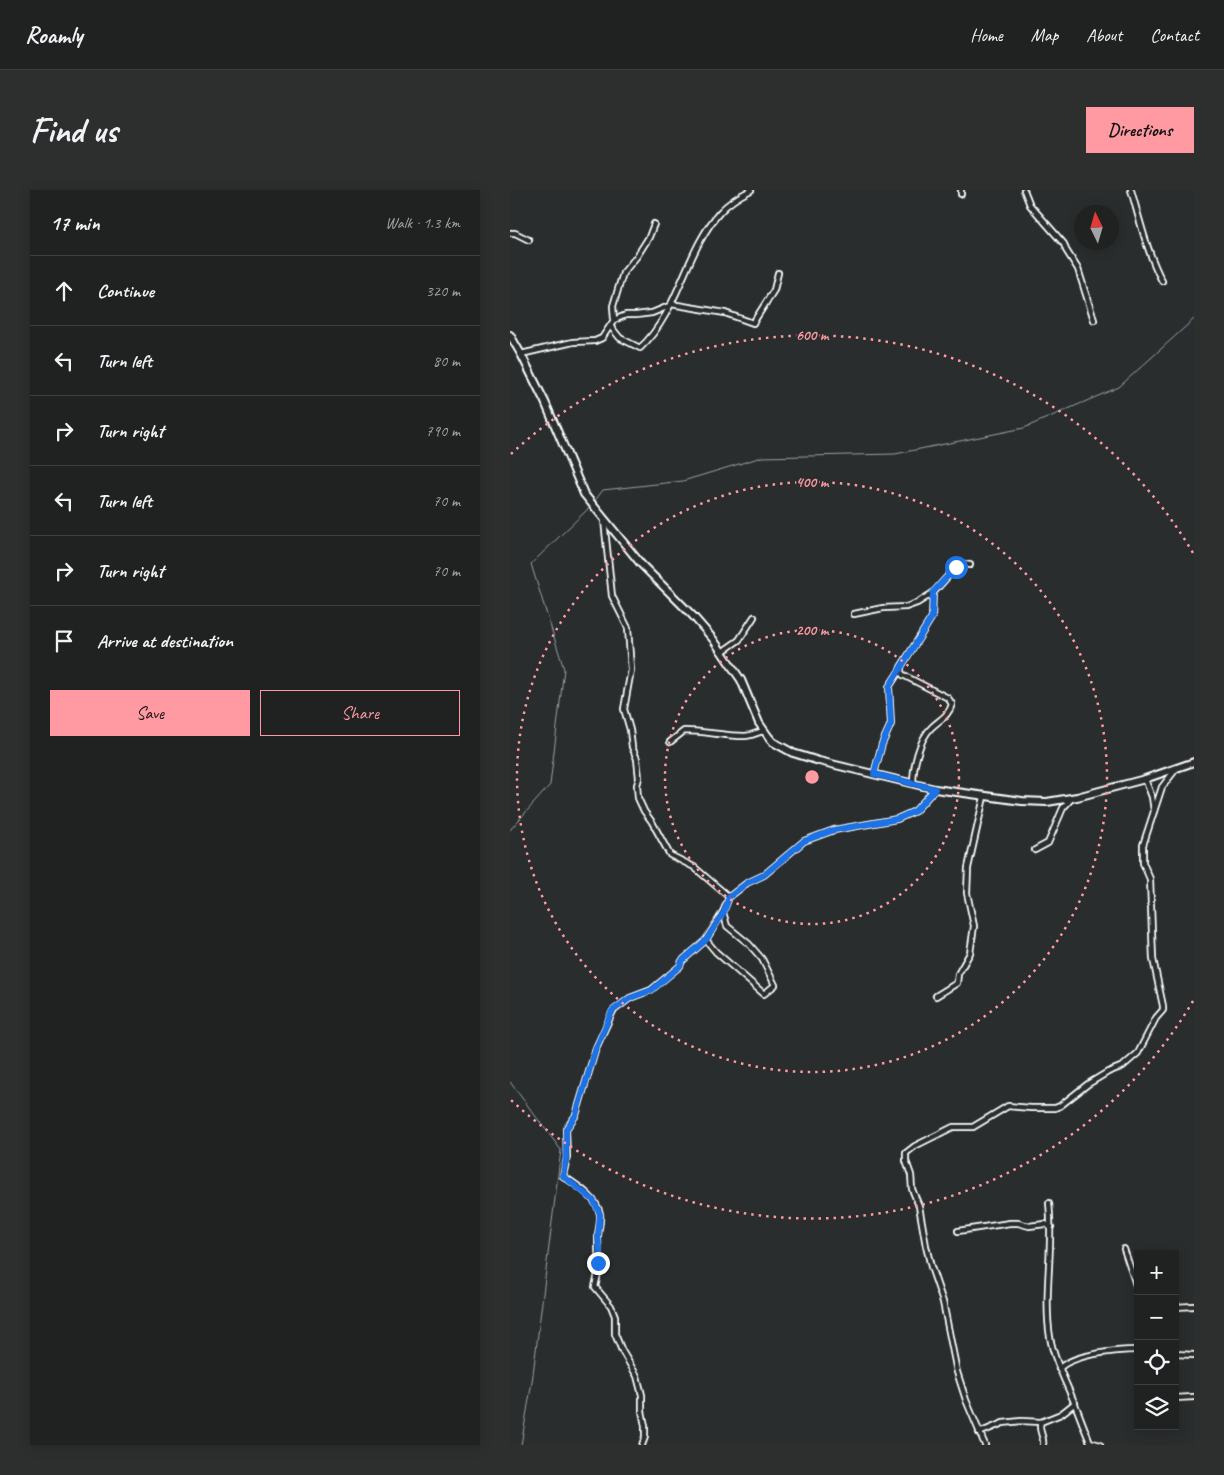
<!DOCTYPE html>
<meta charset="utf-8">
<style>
:root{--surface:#202222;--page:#2d2f2f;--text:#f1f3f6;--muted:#a2a4a5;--line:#3d3f40;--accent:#ff9aa2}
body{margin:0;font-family:Caveat,sans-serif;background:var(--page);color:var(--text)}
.controls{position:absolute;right:15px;bottom:15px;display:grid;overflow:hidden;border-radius:0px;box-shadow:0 2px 12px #0003}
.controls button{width:45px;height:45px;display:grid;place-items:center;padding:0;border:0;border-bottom:1px solid var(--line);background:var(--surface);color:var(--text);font:25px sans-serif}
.compass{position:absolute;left:564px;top:15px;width:45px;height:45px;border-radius:50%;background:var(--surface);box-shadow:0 2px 12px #0003;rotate:355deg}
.stop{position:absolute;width:15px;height:15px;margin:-11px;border:4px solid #1a73e8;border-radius:50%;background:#fff}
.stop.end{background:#1a73e8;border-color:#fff;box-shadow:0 1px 5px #0008}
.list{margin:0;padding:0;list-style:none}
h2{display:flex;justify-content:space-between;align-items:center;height:65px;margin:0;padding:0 20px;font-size:21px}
h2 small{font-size:16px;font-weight:400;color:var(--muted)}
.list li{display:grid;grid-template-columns:32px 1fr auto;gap:15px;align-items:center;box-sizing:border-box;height:70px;padding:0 20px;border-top:1px solid var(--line)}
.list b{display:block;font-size:19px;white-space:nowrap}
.list em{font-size:16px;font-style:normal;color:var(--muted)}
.actions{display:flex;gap:10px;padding:15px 20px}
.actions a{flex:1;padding:11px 0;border:1px solid var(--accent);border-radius:0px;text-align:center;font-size:18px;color:var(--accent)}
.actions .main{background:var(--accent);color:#111}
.icon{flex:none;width:28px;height:28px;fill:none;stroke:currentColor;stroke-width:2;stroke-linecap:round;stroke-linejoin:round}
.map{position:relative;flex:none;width:684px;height:1255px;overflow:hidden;border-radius:0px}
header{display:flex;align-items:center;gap:30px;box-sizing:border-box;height:70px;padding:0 25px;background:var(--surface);border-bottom:1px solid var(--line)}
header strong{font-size:24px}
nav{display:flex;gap:28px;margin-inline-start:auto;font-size:18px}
.intro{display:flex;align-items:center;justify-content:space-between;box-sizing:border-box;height:120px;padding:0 30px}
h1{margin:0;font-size:35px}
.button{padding:12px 22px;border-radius:0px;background:var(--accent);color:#111;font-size:18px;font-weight:700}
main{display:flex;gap:30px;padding:0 30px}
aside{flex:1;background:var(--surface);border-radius:0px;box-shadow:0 2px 12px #0003}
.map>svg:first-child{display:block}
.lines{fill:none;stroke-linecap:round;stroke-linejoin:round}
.stream{stroke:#97a3ac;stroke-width:1}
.street-casing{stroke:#fff;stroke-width:8}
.secondary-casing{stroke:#fff;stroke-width:10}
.street{stroke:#2a2d2e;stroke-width:4.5}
.secondary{stroke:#2a2d2e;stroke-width:6}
.route{stroke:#1a73e8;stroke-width:6}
.ring{fill:none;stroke:#ff9aa2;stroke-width:2.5;stroke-dasharray:2.5 5}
.centre{fill:#ff9aa2;stroke:#2a2d2e;stroke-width:2.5}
.ring-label{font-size:15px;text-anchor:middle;font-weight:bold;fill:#ff9aa2;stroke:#2a2d2e;stroke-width:4;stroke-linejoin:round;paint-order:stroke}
</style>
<header>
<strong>Roamly</strong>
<nav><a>Home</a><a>Map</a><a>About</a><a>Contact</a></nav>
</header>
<div class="intro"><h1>Find us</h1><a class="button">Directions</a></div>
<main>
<aside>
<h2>17 min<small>Walk · 1.3 km</small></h2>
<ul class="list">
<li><svg class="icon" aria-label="ahead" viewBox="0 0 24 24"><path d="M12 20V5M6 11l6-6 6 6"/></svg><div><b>Continue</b></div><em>320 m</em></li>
<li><svg class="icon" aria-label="left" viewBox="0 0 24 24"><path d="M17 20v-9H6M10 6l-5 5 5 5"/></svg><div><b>Turn left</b></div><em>80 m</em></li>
<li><svg class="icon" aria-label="right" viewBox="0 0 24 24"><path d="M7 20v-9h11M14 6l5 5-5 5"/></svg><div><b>Turn right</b></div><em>790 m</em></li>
<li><svg class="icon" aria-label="left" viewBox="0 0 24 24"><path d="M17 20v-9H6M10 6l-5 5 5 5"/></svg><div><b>Turn left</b></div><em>70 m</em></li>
<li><svg class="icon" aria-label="right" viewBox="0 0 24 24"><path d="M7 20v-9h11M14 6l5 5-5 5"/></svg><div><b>Turn right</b></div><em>70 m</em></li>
<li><svg class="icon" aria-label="arrive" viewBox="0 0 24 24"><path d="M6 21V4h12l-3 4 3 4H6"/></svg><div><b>Arrive at destination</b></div></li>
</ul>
<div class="actions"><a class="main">Save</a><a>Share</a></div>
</aside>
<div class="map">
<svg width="684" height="1255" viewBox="0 0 684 1255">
<rect width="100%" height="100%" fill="#2a2d2e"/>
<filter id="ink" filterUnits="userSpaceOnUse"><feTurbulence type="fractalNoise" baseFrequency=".02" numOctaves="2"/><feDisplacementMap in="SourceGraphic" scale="10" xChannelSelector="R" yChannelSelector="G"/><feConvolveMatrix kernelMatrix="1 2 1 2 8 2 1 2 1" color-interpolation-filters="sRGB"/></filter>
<g filter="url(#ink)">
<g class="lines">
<g class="stream">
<polyline points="84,312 93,300 173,291 252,267 385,264 514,238 609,197 684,129"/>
<polyline points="0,640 40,595 54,479 21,374 81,316"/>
<polyline points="0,892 51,960 22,1192 11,1255"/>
</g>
<defs>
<g id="street">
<polyline points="451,0 451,4"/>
<polyline points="514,0 520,15 554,54 556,60 568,79 584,130"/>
<path d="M621 0C630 31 637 62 652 91"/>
<polyline points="0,43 5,43 19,50"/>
<polyline points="161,114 215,123 243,133 264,100 268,83"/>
<polyline points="104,130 116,125 126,125 142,123 159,116"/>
<path d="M101 137 110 148 130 158C169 122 175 61 210 22 219 12 229 6 241 0"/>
<polyline points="11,164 63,152 85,151 92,148 104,130 103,116 113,83 127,66 139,47 144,34"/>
<polyline points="94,330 102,406 118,438 121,480 114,519 120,540 122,557 127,569 129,588 127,595 128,608 134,621 142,632 160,665 184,677 219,707"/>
<polyline points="344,424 373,418 396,417 407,413 423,403"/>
<polyline points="212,462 229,450 244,427"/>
<path d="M160 552 174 541C194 541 214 546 235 546 242 546 247 542 254 541"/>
<polyline points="364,584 372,554 381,534 379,497 390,480"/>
<polyline points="635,589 642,607 644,621"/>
<path d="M403 594C403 577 409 550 421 538 429 530 439 526 442 514L438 508 393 485 391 482V477L422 427 423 403 446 377 453 374 460 375"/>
<polyline points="525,660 538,653 553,618 562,608"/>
<polyline points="196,750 206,762 254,804 265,795 252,769 239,754 217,736 213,722"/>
<polyline points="426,806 447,793 448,784 460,763 464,736 457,703 458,678 474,607"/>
<path d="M539 1013C544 1057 533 1104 540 1147 544 1170 555 1190 564 1212 569 1223 573 1236 578 1247L580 1252 590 1255"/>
<polyline points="448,1041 500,1033 508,1033 519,1036 535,1034 541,1037"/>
<polyline points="614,1059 628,1101"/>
<polyline points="665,1117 684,1116"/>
<polyline points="665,1164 684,1165"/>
<path d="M549 1179C562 1164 608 1160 628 1160"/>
<polyline points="665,1208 684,1207"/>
<polyline points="469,1243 493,1233 511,1231 531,1232"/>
<path d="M132 1255 135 1247V1236L132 1221V1205L127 1186 112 1161 105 1144V1126L101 1116 85 1097C90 1080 88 1065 88 1047 88 1040 91 1032 90 1024 87 1007 66 995 53 986L57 968 56 939 66 925 86 858 103 821 120 808 141 800 170 776 172 771 196 750 213 722 219 707 237 693 254 685 294 651 324 640 387 629 405 621 425 599"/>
<polyline points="475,1255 456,1210 447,1182 433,1112 421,1077 416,1056 409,1016 402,999 401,985 396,971 396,963 405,956 443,937 463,937 498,916 521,918 545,918 550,916 578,894 598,882 613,876 628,863 646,828 653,820 653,816 643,769 640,689 633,673 633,655 652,597 666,579"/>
<path d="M533 1255C535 1247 527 1240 531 1232L551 1224 565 1213"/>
</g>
<polyline id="secondary" points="0,145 11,164 35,212 74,304 131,374 183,426 203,449 231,490 249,533 258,546 263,552 283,563 309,571 425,599 512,611 537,612 567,607 635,589 684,572"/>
</defs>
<use href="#street" class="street-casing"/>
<use href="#secondary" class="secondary-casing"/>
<use href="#street" class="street"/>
<use href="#secondary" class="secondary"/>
</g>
</g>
<g class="lines" filter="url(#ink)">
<polyline class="route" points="88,1073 90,1061 88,1047 90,1024 83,1010 53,986 56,968 56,939 66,925 86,858 102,821 120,808 142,800 170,776 172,771 196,750 214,722 219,707 237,693 254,685 294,651 324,640 387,629 405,621 425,599 364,584 372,554 381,534 379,497 422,427 423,402 446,377"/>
</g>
<g class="ring">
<circle cx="302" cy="587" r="147"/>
<circle cx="302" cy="587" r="295"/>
<path d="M683 811A442 442 0 0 1 1 910M1 264A442 442 0 0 1 683 363"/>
</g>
<circle cx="302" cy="587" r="8" class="centre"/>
<g class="ring-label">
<text x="302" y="150">600 m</text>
<text x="302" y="297">400 m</text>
<text x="302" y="445">200 m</text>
</g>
</svg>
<div class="controls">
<button>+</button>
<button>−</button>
<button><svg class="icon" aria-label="locate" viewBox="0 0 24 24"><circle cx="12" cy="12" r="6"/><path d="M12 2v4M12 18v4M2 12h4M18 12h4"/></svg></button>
<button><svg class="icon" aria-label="layers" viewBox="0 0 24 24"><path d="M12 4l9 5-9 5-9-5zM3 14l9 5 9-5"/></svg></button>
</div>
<svg class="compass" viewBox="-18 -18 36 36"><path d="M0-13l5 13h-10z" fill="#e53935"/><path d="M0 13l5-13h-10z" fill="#a2a4a5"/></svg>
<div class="stop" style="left:446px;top:377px"></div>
<div class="stop end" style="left:88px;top:1073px"></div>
</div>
</main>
